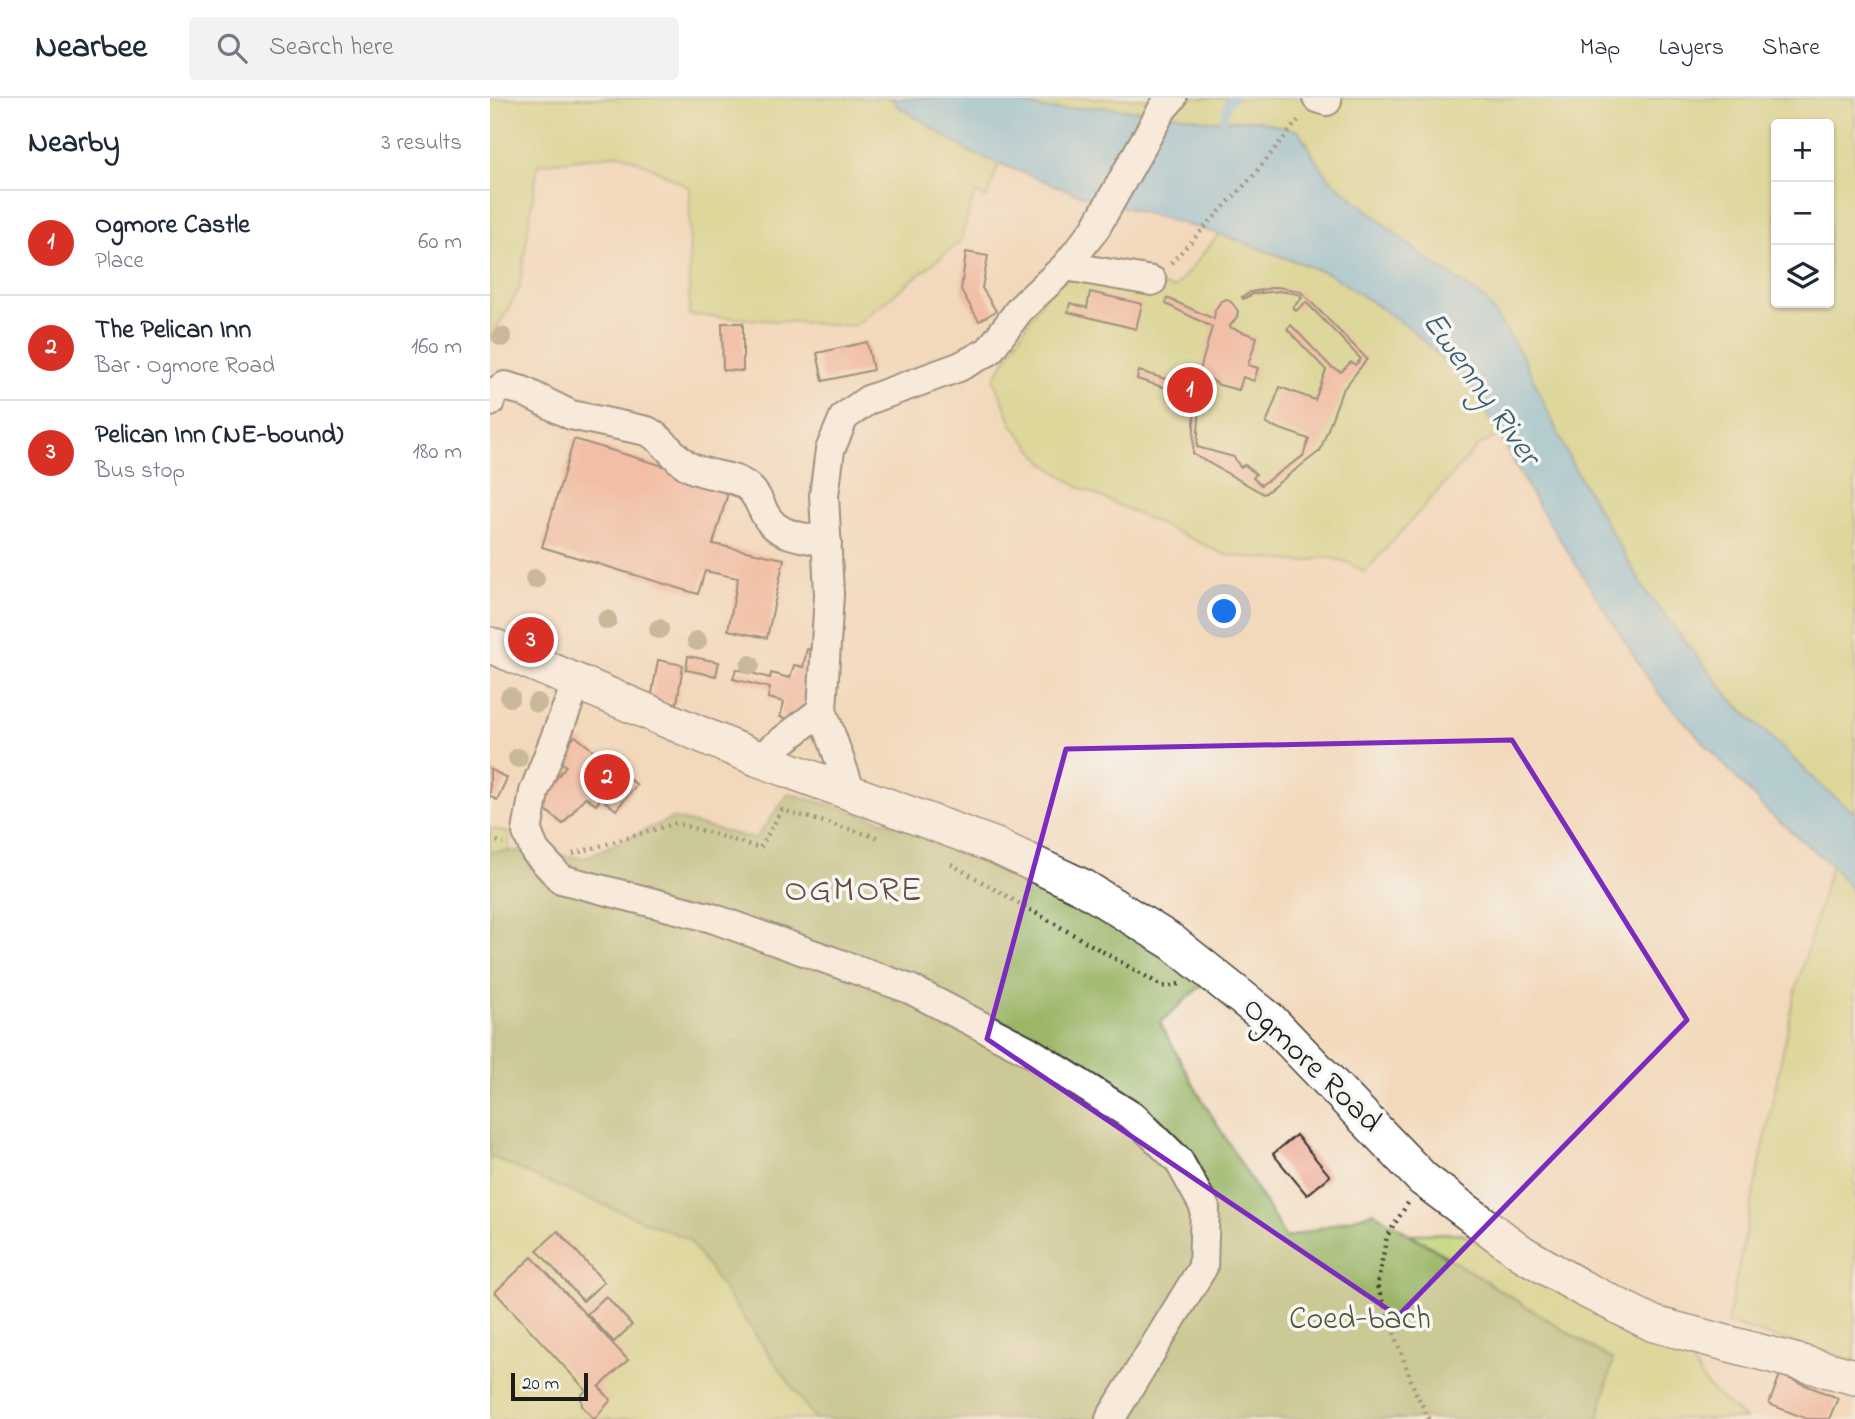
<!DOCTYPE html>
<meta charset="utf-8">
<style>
:root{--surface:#fff;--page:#f2f2f3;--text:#1f2937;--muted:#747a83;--line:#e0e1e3;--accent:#d93025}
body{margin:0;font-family:"Indie Flower",sans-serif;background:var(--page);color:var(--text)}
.controls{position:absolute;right:21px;top:21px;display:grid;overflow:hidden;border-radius:7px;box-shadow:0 2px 5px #0004}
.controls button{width:63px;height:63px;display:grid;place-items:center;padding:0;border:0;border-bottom:2px solid var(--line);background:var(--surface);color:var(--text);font:35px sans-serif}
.scale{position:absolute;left:21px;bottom:18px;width:77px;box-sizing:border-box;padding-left:7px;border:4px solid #1c1c1c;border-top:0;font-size:19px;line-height:24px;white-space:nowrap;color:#1c1c1c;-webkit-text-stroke:5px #f6f6f2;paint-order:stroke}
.you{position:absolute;left:735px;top:514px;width:24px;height:24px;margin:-18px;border:5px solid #fff;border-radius:50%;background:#1a73e8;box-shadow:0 0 0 10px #1a73e833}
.badge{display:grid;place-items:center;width:46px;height:46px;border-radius:50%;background:var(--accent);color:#fff;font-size:23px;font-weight:700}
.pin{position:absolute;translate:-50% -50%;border:4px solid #fff;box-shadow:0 2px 7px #0006}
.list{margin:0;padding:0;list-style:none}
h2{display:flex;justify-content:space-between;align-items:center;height:91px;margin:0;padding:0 28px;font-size:30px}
h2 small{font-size:23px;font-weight:400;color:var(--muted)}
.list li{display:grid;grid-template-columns:46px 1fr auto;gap:21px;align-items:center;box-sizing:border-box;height:105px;padding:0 28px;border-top:2px solid var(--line)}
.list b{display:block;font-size:26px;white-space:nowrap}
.list p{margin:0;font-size:23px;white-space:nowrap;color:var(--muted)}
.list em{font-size:23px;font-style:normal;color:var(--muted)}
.icon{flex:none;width:38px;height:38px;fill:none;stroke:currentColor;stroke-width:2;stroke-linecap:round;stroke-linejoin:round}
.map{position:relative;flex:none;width:1365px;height:1321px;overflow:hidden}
header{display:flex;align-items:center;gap:42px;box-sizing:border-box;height:98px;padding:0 35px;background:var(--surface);border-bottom:2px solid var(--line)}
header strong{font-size:33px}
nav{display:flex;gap:38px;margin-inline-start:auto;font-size:24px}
.search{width:490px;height:63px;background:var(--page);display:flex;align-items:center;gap:18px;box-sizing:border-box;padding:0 24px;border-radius:7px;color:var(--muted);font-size:26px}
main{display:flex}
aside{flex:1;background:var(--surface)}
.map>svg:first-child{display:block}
.green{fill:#c5d577;stroke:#70784a;stroke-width:2;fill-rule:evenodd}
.forest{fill:#9cb668;stroke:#5c6942;stroke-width:2}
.water{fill:#6cbce7;stroke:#446c82;stroke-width:2}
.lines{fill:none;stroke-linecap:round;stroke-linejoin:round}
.stream{stroke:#6cbce7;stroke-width:8}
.building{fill:#f1a18c}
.minor-casing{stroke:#3c3834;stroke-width:32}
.major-casing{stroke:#3c3834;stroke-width:38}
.path{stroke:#3c3834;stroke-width:4.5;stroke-dasharray:2 5;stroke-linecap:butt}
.minor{stroke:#fff;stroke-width:28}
.major{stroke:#fff;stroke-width:35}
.tree{fill:#999072}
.marked{fill:none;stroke:#7b2cbf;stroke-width:5;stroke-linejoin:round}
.labels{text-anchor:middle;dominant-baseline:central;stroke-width:7;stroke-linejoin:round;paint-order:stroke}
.street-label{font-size:32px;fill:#1c1c1c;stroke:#f6f6f2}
.park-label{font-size:32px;fill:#4f5437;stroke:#f6f6f2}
.water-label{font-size:33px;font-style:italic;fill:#3c5c6d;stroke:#f6f6f2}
.quarter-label{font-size:35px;letter-spacing:2px;fill:#674b43;stroke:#f6f6f2}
</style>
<header>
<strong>Nearbee</strong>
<div class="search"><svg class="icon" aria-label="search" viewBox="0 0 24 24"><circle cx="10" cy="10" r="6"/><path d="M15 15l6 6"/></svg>Search here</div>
<nav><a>Map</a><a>Layers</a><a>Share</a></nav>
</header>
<main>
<aside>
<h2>Nearby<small>3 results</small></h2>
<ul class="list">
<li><span class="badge">1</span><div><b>Ogmore Castle</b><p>Place</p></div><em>60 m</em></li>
<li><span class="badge">2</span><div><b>The Pelican Inn</b><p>Bar · Ogmore Road</p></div><em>160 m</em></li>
<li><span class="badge">3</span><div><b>Pelican Inn (NE-bound)</b><p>Bus stop</p></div><em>180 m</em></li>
</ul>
</aside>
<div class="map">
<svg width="1365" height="1321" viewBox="0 0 1365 1321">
<rect width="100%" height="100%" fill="#f6f6f2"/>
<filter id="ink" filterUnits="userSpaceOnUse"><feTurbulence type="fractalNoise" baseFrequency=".0143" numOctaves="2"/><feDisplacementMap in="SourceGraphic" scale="14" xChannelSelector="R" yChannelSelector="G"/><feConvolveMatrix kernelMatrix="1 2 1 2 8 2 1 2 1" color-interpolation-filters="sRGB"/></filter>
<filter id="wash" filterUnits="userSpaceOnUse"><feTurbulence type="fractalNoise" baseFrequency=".00686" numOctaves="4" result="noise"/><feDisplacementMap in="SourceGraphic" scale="28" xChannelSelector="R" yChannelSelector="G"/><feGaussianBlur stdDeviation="1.57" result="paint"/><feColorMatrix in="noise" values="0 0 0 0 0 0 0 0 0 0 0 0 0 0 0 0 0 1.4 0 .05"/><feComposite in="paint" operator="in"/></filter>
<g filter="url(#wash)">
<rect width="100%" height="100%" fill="#f3d9bb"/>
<g class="green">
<polygon points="0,0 401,0 408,8 480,54 509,65 497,100 485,95 470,144 364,228 199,217 200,90 161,69 131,56 48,66 29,192 0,242"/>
<path d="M510 0H1365V715L1338 694 1241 601 1156 494 1082 366 1033 259 995 201 931 157 839 80 825 61 816 43 766 22 720 23 683 16 612 9 558 12ZM1286 26H1339V205H1286Z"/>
<polygon points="729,136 840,176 920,230 986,294 1009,337 988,348 875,474 857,464 836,459 813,464 736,457 587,388 554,365 523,328 504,281 559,190 572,181 630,182 685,190"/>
<polygon points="0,730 19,735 19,753 0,754"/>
<polygon points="1341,767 1360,789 1365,801 1365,1263 1237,1225 1304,899"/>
<polygon points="0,1058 55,1083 198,1141 325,1321 0,1321"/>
<polygon points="971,1135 1045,1179 1193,1250 1218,1289 1255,1321 1108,1321 1123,1262 921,1136"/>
</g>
<polygon class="forest" points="299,695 461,743 628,827 713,886 670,925 707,993 796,1140 884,1114 1123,1263 1108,1321 325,1321 198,1141 55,1083 0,1058 0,754 29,753 94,760 182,720 265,741"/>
<polygon class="water" points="401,0 510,0 558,12 612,9 683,16 720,23 766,22 809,33 825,61 839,80 931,157 995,201 1033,259 1082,366 1156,494 1241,601 1338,694 1365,715 1365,801 1360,789 1341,767 1276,712 1167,594 1043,399 986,294 920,230 840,176 739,139 585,95 480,54 408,8"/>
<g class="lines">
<polyline class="stream" points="731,32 738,4 744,0"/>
</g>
<g id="blocks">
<g class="building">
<polygon points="476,154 498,158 492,190 506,213 489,223 471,192"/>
<polygon points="787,189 810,193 877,261 852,293 830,353 774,396 703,356 705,299 647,281 649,273 705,290 722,229 676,206 677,200 724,221 725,212 731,203 737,201 742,205 748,213 747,219 739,229 767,239 758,267 768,270 764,283 753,279 749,292 729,287 719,280 715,308 710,306 707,349 744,359 750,369 755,367 766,376 763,380 771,387 813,358 819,341 776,326 790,289 825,302 836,272 797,231 801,227 841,269 851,274 861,264 865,267 871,261 816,204 806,213 803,209 812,200 809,196 789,193 763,196 753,201 752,199 761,194"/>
<polygon points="600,194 652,206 646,231 578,214 580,205 597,210"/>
<polygon points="232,225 253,225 253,273 233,272"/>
<polygon points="377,244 383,272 333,283 327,255"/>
<polygon points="84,341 240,388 223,446 294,461 277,540 238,532 248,480 215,473 208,496 52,449"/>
<polygon points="317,551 328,554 327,575 315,625 290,619 294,604 278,600 280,590 243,581 246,571 280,580 281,575 300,580 304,567 313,569"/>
<polygon points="198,558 229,564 226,578 196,572"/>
<polygon points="168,562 193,567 187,605 161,601"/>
<polygon points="85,638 147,687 126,712 111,700 106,707 95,699 73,726 47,705 76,668 67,661"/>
<polygon points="0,671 17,680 7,702 0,698"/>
<polygon points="806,1037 840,1078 817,1097 783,1056"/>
<polygon points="68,1133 114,1184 93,1203 47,1152"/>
<polygon points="42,1159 138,1262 109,1289 121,1302 104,1321 92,1308 91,1298 96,1292 5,1194"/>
<polygon points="116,1198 142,1227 124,1244 97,1216"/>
<polygon points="1290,1277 1348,1300 1339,1321 1317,1321 1279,1306"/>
</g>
</g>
</g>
<g filter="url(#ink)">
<use href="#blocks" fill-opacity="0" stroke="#3c3834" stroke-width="2"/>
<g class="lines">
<defs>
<g id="minor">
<polyline points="827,0 837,3"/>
<polyline points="576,168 605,131 673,10 682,0"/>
<path d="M0 304 3 295 15 288 33 293 81 317 157 333C176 342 184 362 202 370 221 379 241 376 258 389 267 396 270 407 275 416 287 439 314 439 337 444"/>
<polyline points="87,584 44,694 37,734 45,753 71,781 222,820 420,891 539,953 645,1020 689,1063 715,1110 713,1169 620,1321"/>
<polyline points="332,612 361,694"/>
<polyline points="269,661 332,612 339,496 334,397 340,352 354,319 378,302 469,269 499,253 530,211 576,168 662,183"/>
</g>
<polyline id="major" points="0,547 269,661 506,748 593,789 682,844 780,922 933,1081 1032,1155 1092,1190 1164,1226 1365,1279"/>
</defs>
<use href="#minor" class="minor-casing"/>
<use href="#major" class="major-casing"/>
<g class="path">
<polyline points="681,165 763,78 810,20"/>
<polyline points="0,741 14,745"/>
<polyline points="83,756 186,725 270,750 292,712 390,740"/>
<polyline points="461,766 669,886 676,889 689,886"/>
<polyline points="918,1105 897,1138 887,1188 925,1293 939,1321"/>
</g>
<use href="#minor" class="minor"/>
<use href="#major" class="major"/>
</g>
<g class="tree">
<circle cx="12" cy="239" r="10"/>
<circle cx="45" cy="481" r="10"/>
<circle cx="117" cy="522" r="10"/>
<circle cx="169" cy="531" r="10"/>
<circle cx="207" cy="543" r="10"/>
<circle cx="260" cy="567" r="10"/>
<circle cx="20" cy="599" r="10"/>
<circle cx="47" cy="605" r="10"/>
<circle cx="28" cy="660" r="10"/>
</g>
</g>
<path d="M0 0H1365V1321H0ZM1022 642 1197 922 908 1218 497 941 576 651Z" fill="#f3d9bb" fill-opacity=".55" fill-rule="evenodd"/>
<path class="marked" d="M1022 642 1197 922 908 1218 497 941 576 651Z"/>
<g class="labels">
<g class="street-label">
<text transform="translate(821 968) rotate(44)">Ogmore Road</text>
</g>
<g class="park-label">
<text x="870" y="1222">Coed-bach</text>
</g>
<g class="water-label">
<text transform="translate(990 291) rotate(55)">Ewenny River</text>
</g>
<g class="quarter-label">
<text x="364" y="793">OGMORE</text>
</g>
</g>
</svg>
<div class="controls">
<button>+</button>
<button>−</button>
<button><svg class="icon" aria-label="layers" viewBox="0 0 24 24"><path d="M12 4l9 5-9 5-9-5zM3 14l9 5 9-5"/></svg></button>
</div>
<div class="scale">20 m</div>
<div class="you"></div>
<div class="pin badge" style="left:700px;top:292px">1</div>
<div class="pin badge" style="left:117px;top:679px">2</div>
<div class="pin badge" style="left:41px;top:542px">3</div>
</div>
</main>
